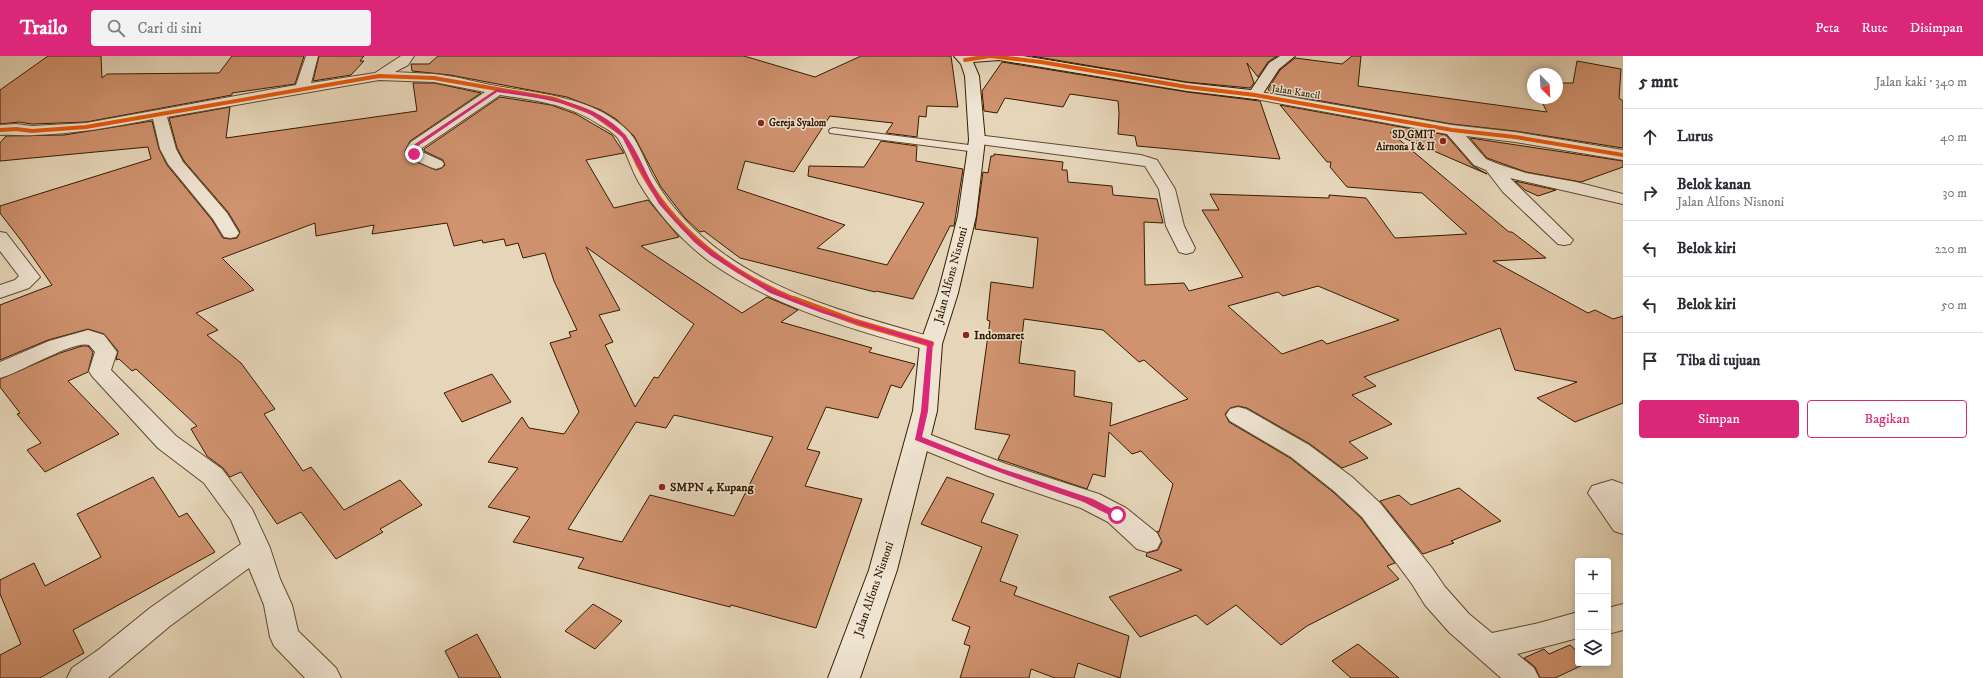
<!DOCTYPE html>
<html lang="id">
<meta charset="utf-8">
<style>
:root{--surface:#fff;--page:#f2f2f3;--text:#2b2b33;--muted:#7c7c81;--line:#e1e1e2;--accent:#db2777}
body{margin:0;font-family:"IM FELL DW Pica",serif;background:var(--page);color:var(--text)}
.controls{position:absolute;right:12px;bottom:12px;display:grid;overflow:hidden;border-radius:4px;box-shadow:0 2px 6px #0003}
.controls button{width:36px;height:36px;display:grid;place-items:center;padding:0;border:0;border-bottom:1px solid var(--line);background:var(--surface);color:var(--text);font:20px sans-serif}
.compass{position:absolute;left:1527px;top:12px;width:36px;height:36px;border-radius:50%;background:var(--surface);box-shadow:0 2px 6px #0003;rotate:156deg}
.stop{position:absolute;width:12px;height:12px;margin:-9px;border:3px solid #db2777;border-radius:50%;background:#fff}
.stop.end{background:#db2777;border-color:#fff;box-shadow:0 1px 4px #0008}
.list{margin:0;padding:0;list-style:none}
h2{display:flex;justify-content:space-between;align-items:center;height:52px;margin:0;padding:0 16px;font-size:17px}
h2 small{font-size:13px;font-weight:400;color:var(--muted)}
.list li{display:grid;grid-template-columns:26px 1fr auto;gap:12px;align-items:center;box-sizing:border-box;height:56px;padding:0 16px;border-top:1px solid var(--line)}
.list b{display:block;font-size:15px;white-space:nowrap}
.list p{margin:0;font-size:13px;white-space:nowrap;color:var(--muted)}
.list em{font-size:13px;font-style:normal;color:var(--muted)}
.actions{display:flex;gap:8px;padding:12px 16px}
.actions a{flex:1;padding:9px 0;border:1px solid var(--accent);border-radius:4px;text-align:center;font-size:14px;color:var(--accent)}
.actions .main{background:var(--accent);color:#fff}
.icon{flex:none;width:22px;height:22px;fill:none;stroke:currentColor;stroke-width:2;stroke-linecap:round;stroke-linejoin:round}
.map{position:relative;flex:none;width:1623px;height:622px;overflow:hidden}
header{display:flex;align-items:center;gap:24px;box-sizing:border-box;height:56px;padding:0 20px;background:var(--accent);color:#fff}
header strong{font-size:19px}
nav{display:flex;gap:22px;margin-inline-start:auto;font-size:14px}
.search{width:280px;height:36px;background:var(--page);display:flex;align-items:center;gap:10px;box-sizing:border-box;padding:0 14px;border-radius:4px;color:var(--muted);font-size:15px}
main{display:flex}
aside{flex:1;background:var(--surface)}
.map>svg:first-child{display:block}
.building{fill:#d0926f;stroke:#341c00;fill-rule:evenodd}
.lines{fill:none;stroke-linecap:round;stroke-linejoin:round}
.lane-casing{stroke:#604a2e;stroke-width:2}
.street-casing{stroke:#604a2e;stroke-width:2}
.secondary-casing{stroke:#341c00;stroke-width:2}
.lane{fill:#efe4d2;fill-rule:evenodd}
.street{fill:#efe4d2;fill-rule:evenodd}
.secondary{fill:#efe4d2;fill-rule:evenodd}
.cycleway-far2-casing{stroke:#efe4d2;stroke-width:5.5}
.cycleway-far1-casing{stroke:#efe4d2;stroke-width:7}
.cycleway-casing{stroke:#efe4d2;stroke-width:8}
.cycleway-far2{stroke:#e8590c;stroke-width:4}
.cycleway-far1{stroke:#e8590c;stroke-width:5}
.cycleway{stroke:#e8590c;stroke-width:6}
.route{fill:#db2777}
.poi-dot{fill:#8f2418;stroke:#efe4d2;stroke-width:1.5}
.labels{text-anchor:middle;dominant-baseline:central;stroke-width:3;stroke-linejoin:round;paint-order:stroke}
.far-street-label{font-size:10px;fill:#341c00;stroke:#efe4d2}
.far-poi-label{font-size:10px;font-weight:bold;fill:#341c00;stroke:#efe4d2;text-anchor:start}
.street-label{font-size:12px;fill:#341c00;stroke:#efe4d2}
.poi-label{font-size:12px;font-weight:bold;fill:#341c00;stroke:#efe4d2;text-anchor:start}
</style>
<header>
<strong>Trailo</strong>
<div class="search"><svg class="icon" aria-label="search" viewBox="0 0 24 24"><circle cx="10" cy="10" r="6"/><path d="M15 15l6 6"/></svg>Cari di sini</div>
<nav><a>Peta</a><a>Rute</a><a>Disimpan</a></nav>
</header>
<main>
<div class="map">
<svg width="1623" height="622" viewBox="0 0 1623 622">
<rect width="100%" height="100%" fill="#e6d6b9"/>
<filter id="stains"><feTurbulence type="fractalNoise" baseFrequency=".005" numOctaves="4"/><feColorMatrix values="0 0 0 0 .2 0 0 0 0 .09 0 0 0 0 .02 0 0 0 .5 -.17"/></filter>
<radialGradient id="worn" r=".72"><stop offset=".6" stop-color="#630" stop-opacity="0"/><stop offset="1" stop-color="#630" stop-opacity=".3"/></radialGradient>
<g class="building">
<polygon points="48,0 101,0 102,22 107,18 219,17 232,0 304,0 295,28 232,37 232,39 86,66 32,68 19,66 0,68 0,34"/>
<polygon points="319,0 364,0 360,5 364,5 351,19 313,25"/>
<polygon points="438,0 744,0 815,21 861,0 951,0 958,51 927,50 926,61 919,60 917,81 886,77 893,67 830,60 794,116 745,105 737,133 845,169 817,192 887,209 924,147 808,120 809,110 864,111 881,85 917,90 916,105 963,113 954,170 950,170 913,243 876,235 875,236 740,202 704,175 700,176 685,162 661,131 634,80 616,63 601,54 567,41 450,19 412,15 411,8 429,8"/>
<polygon points="1032,0 1277,0 1268,6 1258,21 1247,7 1254,27 1250,32 1187,26"/>
<polygon points="1352,0 1361,0 1358,30 1547,56 1540,42 1557,42 1557,27 1573,27 1577,5 1621,13 1619,42 1623,45 1623,92 1515,75 1452,68 1270,36 1268,33 1280,14 1295,2 1342,8"/>
<polygon points="1002,6 1187,36 1260,45 1280,103 1137,90 1135,80 1118,78 1119,57 1118,45 1070,38 1063,51 1005,42 997,57 984,55 982,35"/>
<path d="M413 27H434L481 37 410 85 405 95 407 102 436 114 442 112 445 109 443 104 424 95V93L500 41 551 49 576 58 612 79 624 97 586 104 614 152 648 144 679 181 641 190 742 257 767 241 798 254 781 266 872 292 869 296 915 308 901 332 891 329 878 362 826 351 807 393 820 396 805 430 862 443 816 572 731 549 730 551 578 512 584 502 513 486 530 461 488 451 518 412 488 406 522 361 529 372 564 378 579 356 550 287 571 281 569 276 577 274 554 225 545 197 523 202 518 187 506 190 504 183 483 187 482 184 454 190 447 167 372 178 374 169 316 180 315 167 222 202 254 234 196 257 218 274 207 279 241 307 275 353 264 358 303 415 311 411 344 454 400 424 422 449 380 473 383 476 336 503 301 456 277 468 241 416 230 421 223 412 207 400 191 373 197 370 136 313 132 315 119 303 116 304 118 295 104 278 88 273 48 284 0 304V249L52 229 23 187 0 157V150L151 103 148 91 0 105V87L6 80 64 79 152 65 159 93 167 109 212 164 223 182 230 183 237 182 240 176 228 156 184 105 177 92 169 62 230 51 226 82 417 55ZM586 191 694 268 658 322 654 321 635 351 605 289 613 286 599 259 620 254ZM674 359 773 381 734 460 650 439 622 486 568 473 636 366 666 372Z"/>
<path d="M1280 49 1446 79 1473 110 1487 118 1390 76 1509 176H1512L1546 202 1493 205 1588 257 1595 254 1613 263 1623 260V347L1575 366 1537 342 1577 326 1515 314 1500 272 1364 321 1376 330 1352 339 1392 368 1349 386 1368 402 1342 412 1310 388 1247 352 1238 350 1230 352 1225 358 1229 366 1290 402 1333 436 1361 462 1395 507 1387 510 1399 523 1307 570 1281 589 1236 549 1207 569 1196 559 1140 581 1109 541 1182 514 1146 500 1147 497 1158 494 1162 486 1157 475 1159 476 1173 428 1141 395 1132 398 1109 376 1105 421 1093 418 1087 433 998 403 1010 379 975 373 990 265 987 264 991 226 1033 232 1038 182 975 173 983 116 988 117 991 100H994V98L1063 106 1062 114H1067L1068 126 1112 130 1113 139 1157 143 1163 167 1144 166 1145 229 1184 227 1189 235 1243 221 1202 154H1219L1210 138 1329 142V139L1366 142 1395 182 1467 178 1422 137 1347 131 1330 111 1331 106H1327ZM1318 230 1399 264 1327 288 1322 284 1282 298 1228 250 1278 236 1283 240ZM1024 263 1103 274 1139 306 1144 304 1188 343 1110 370 1112 347 1074 340 1075 315 1019 307Z"/>
<polygon points="1470,82 1623,105 1623,111 1581,126 1526,116 1487,102"/>
<polygon points="1515,125 1556,134 1538,140 1525,134"/>
<polygon points="82,290 88,290 93,296 88,316 68,325 119,378 45,416 27,394 41,387 17,358 20,357 0,331 0,323 60,297"/>
<polygon points="492,318 511,346 462,366 444,337"/>
<polygon points="153,421 179,461 187,457 215,496 73,574 84,597 40,622 0,622 0,599 21,588 0,538 0,524 34,507 45,530 101,501 77,458"/>
<polygon points="947,421 994,438 981,466 1018,479 1000,525 1017,531 1014,539 1129,580 1120,622 1078,607 1074,622 1055,622 1031,613 1029,622 960,622 970,590 964,588 970,571 952,564 982,491 921,468"/>
<polygon points="1459,432 1501,465 1451,485 1454,487 1423,498 1380,445 1399,439 1411,449"/>
<polygon points="593,548 622,565 595,593 565,575"/>
<polygon points="477,578 501,622 459,622 445,595"/>
<polygon points="1358,588 1399,622 1351,622 1332,605"/>
<polygon points="1570,589 1578,596 1578,607 1587,607 1555,622 1540,622 1535,611 1524,602 1544,593 1549,598"/>
</g>
<g class="lines">
<defs>
<polygon id="lane" points="834,72 977,90 983,93 977,96 830,77 829,75 830,73"/>
<g id="street">
<path d="M306 0H318L311 27 375 17 401 0H414L408 9 395 16C408 17 421 17 434 18 455 20 475 26 496 30 541 38 595 41 629 76 639 87 646 108 653 121 670 151 696 178 724 198 787 243 865 262 939 283L942 288 939 293 931 295C859 276 771 250 710 206 681 184 656 156 638 125 631 112 625 92 617 81 612 76 606 72 600 69 569 48 535 44 500 39L422 92V96L442 105 444 108 442 111 436 113 430 111 408 101C404 95 407 91 411 86L485 36 434 26 379 24 167 61 176 93 183 106 227 157 239 177 236 181 230 182 224 181 213 163 168 108 160 93 153 63C113 71 74 78 34 79 23 80 11 78 0 79V69L16 68 32 70 86 67 296 29Z"/>
<polygon points="1255,35 1452,69 1515,76 1623,94 1623,104 1515,86 1466,80 1486,103 1498,108 1526,117 1576,126 1623,138 1623,148 1510,122 1573,184 1570,188 1564,189 1558,188 1503,136 1486,114 1474,109 1447,78 1250,42 1248,39 1250,36"/>
<polygon points="977,79 1141,99 1157,104 1175,133 1184,170 1195,192 1193,196 1186,198 1179,196 1166,170 1159,133 1145,110 972,87 969,84 972,81"/>
<polygon points="0,176 6,177 40,221 29,232 0,242 0,229 15,224 19,220 0,195"/>
<path d="M88 274 104 279 117 296 111 314 176 380 222 413 252 453 270 492 280 523 292 549 298 575 336 612 341 622H305L274 590 270 581 264 549 249 512 170 570 108 622H67L72 612 98 594 150 552 241 488 231 464 204 427 158 392 92 320 89 315 95 296 89 289C73 284 20 317 0 322V306L49 285Z"/>
<polygon points="1238,351 1246,353 1309,389 1352,421 1380,447 1432,512 1445,531 1469,558 1492,577 1539,567 1578,556 1578,582 1517,598 1534,612 1539,622 1501,622 1449,576 1425,549 1412,528 1362,461 1334,435 1291,401 1230,365 1226,359 1230,353"/>
<polygon points="918,374 1006,408 1099,438 1126,452 1157,477 1161,485 1157,493 1147,496 1137,493 1108,466 1081,452 988,420 909,388 906,382 909,376"/>
<polygon points="1612,424 1623,428 1623,478 1614,475 1588,437 1592,430"/>
<polygon points="1623,548 1623,574 1608,578 1608,552"/>
</g>
<polygon id="secondary" points="954,0 1023,0 1187,27 1251,34 1269,7 1280,0 1295,0 1279,13 1260,42 1255,43 1187,35 999,4 973,6 979,20 985,84 976,160 958,237 942,288 937,355 897,514 860,622 828,622 869,514 913,355 920,288 938,237 958,160 969,84 965,20 961,8"/>
</defs>
<use href="#lane" class="lane-casing"/>
<use href="#street" class="street-casing"/>
<use href="#secondary" class="secondary-casing"/>
<use href="#lane" class="lane"/>
<use href="#street" class="street"/>
<use href="#secondary" class="secondary"/>
<defs>
<g id="cycleway-far2">
<polyline points="965,4 990,0 1041,6 1187,31 1255,39 1452,74 1515,81 1623,99"/>
<polyline points="0,74 16,73 32,75 86,71 379,20 434,22 555,43 592,57 624,80 638,109"/>
</g>
<path id="cycleway-far1" d="M638 108C671 173 729 217 796 244"/>
<polyline id="cycleway" points="794,243 856,266 931,288"/>
</defs>
<use href="#cycleway-far2" class="cycleway-far2-casing"/>
<use href="#cycleway-far1" class="cycleway-far1-casing"/>
<use href="#cycleway" class="cycleway-casing"/>
<use href="#cycleway-far2" class="cycleway-far2"/>
<use href="#cycleway-far1" class="cycleway-far1"/>
<use href="#cycleway" class="cycleway"/>
</g>
<path class="route" d="M497 33C538 39 596 45 625 79 639 96 649 126 662 145 673 162 699 187 716 198 734 211 755 225 775 234 824 258 880 271 933 286L928 355 922 381 1000 412 1093 443 1120 457V461C1112 463 1090 448 1081 445 1025 426 970 406 915 384L921 355 927 289 822 257 770 237 711 200 694 186 659 148 622 81C585 46 545 43 497 36L418 90 417 98 413 99 412 92 415 88Z"/>
<g class="poi-dot">
<circle cx="761" cy="67" r="4"/>
<circle cx="1443" cy="85" r="4"/>
<circle cx="966" cy="279" r="4"/>
<circle cx="662" cy="431" r="4"/>
</g>
<g class="labels">
<g class="far-street-label">
<text transform="translate(1296 36) rotate(9)">Jalan Kancil</text>
</g>
<g class="far-poi-label">
<text x="769" y="67">Gereja Syalom</text>
<text x="1435" y="79" text-anchor="end">SD GMIT<tspan x="1435" dy="12">Airnona I &amp; II</tspan></text>
</g>
<g class="street-label">
<text transform="translate(951 219) rotate(-75)">Jalan Alfons Nisnoni</text>
<text transform="translate(874 533) rotate(-71)">Jalan Alfons Nisnoni</text>
</g>
<g class="poi-label">
<text x="974" y="279">Indomaret</text>
<text x="670" y="431">SMPN 4 Kupang</text>
</g>
</g>
<rect width="100%" height="100%" filter="url(#stains)"/>
<rect width="100%" height="100%" fill="url(#worn)"/>
</svg>
<div class="controls">
<button>+</button>
<button>−</button>
<button><svg class="icon" aria-label="layers" viewBox="0 0 24 24"><path d="M12 4l9 5-9 5-9-5zM3 14l9 5 9-5"/></svg></button>
</div>
<svg class="compass" viewBox="-18 -18 36 36"><path d="M0-13l5 13h-10z" fill="#e53935"/><path d="M0 13l5-13h-10z" fill="#7c7c81"/></svg>
<div class="stop" style="left:1117px;top:459px"></div>
<div class="stop end" style="left:414px;top:98px"></div>
</div>
<aside>
<h2>5 mnt<small>Jalan kaki · 340 m</small></h2>
<ul class="list">
<li><svg class="icon" aria-label="ahead" viewBox="0 0 24 24"><path d="M12 20V5M6 11l6-6 6 6"/></svg><div><b>Lurus</b></div><em>40 m</em></li>
<li><svg class="icon" aria-label="right" viewBox="0 0 24 24"><path d="M7 20v-9h11M14 6l5 5-5 5"/></svg><div><b>Belok kanan</b><p>Jalan Alfons Nisnoni</p></div><em>30 m</em></li>
<li><svg class="icon" aria-label="left" viewBox="0 0 24 24"><path d="M17 20v-9H6M10 6l-5 5 5 5"/></svg><div><b>Belok kiri</b></div><em>220 m</em></li>
<li><svg class="icon" aria-label="left" viewBox="0 0 24 24"><path d="M17 20v-9H6M10 6l-5 5 5 5"/></svg><div><b>Belok kiri</b></div><em>50 m</em></li>
<li><svg class="icon" aria-label="arrive" viewBox="0 0 24 24"><path d="M6 21V4h12l-3 4 3 4H6"/></svg><div><b>Tiba di tujuan</b></div></li>
</ul>
<div class="actions"><a class="main">Simpan</a><a>Bagikan</a></div>
</aside>
</main>
